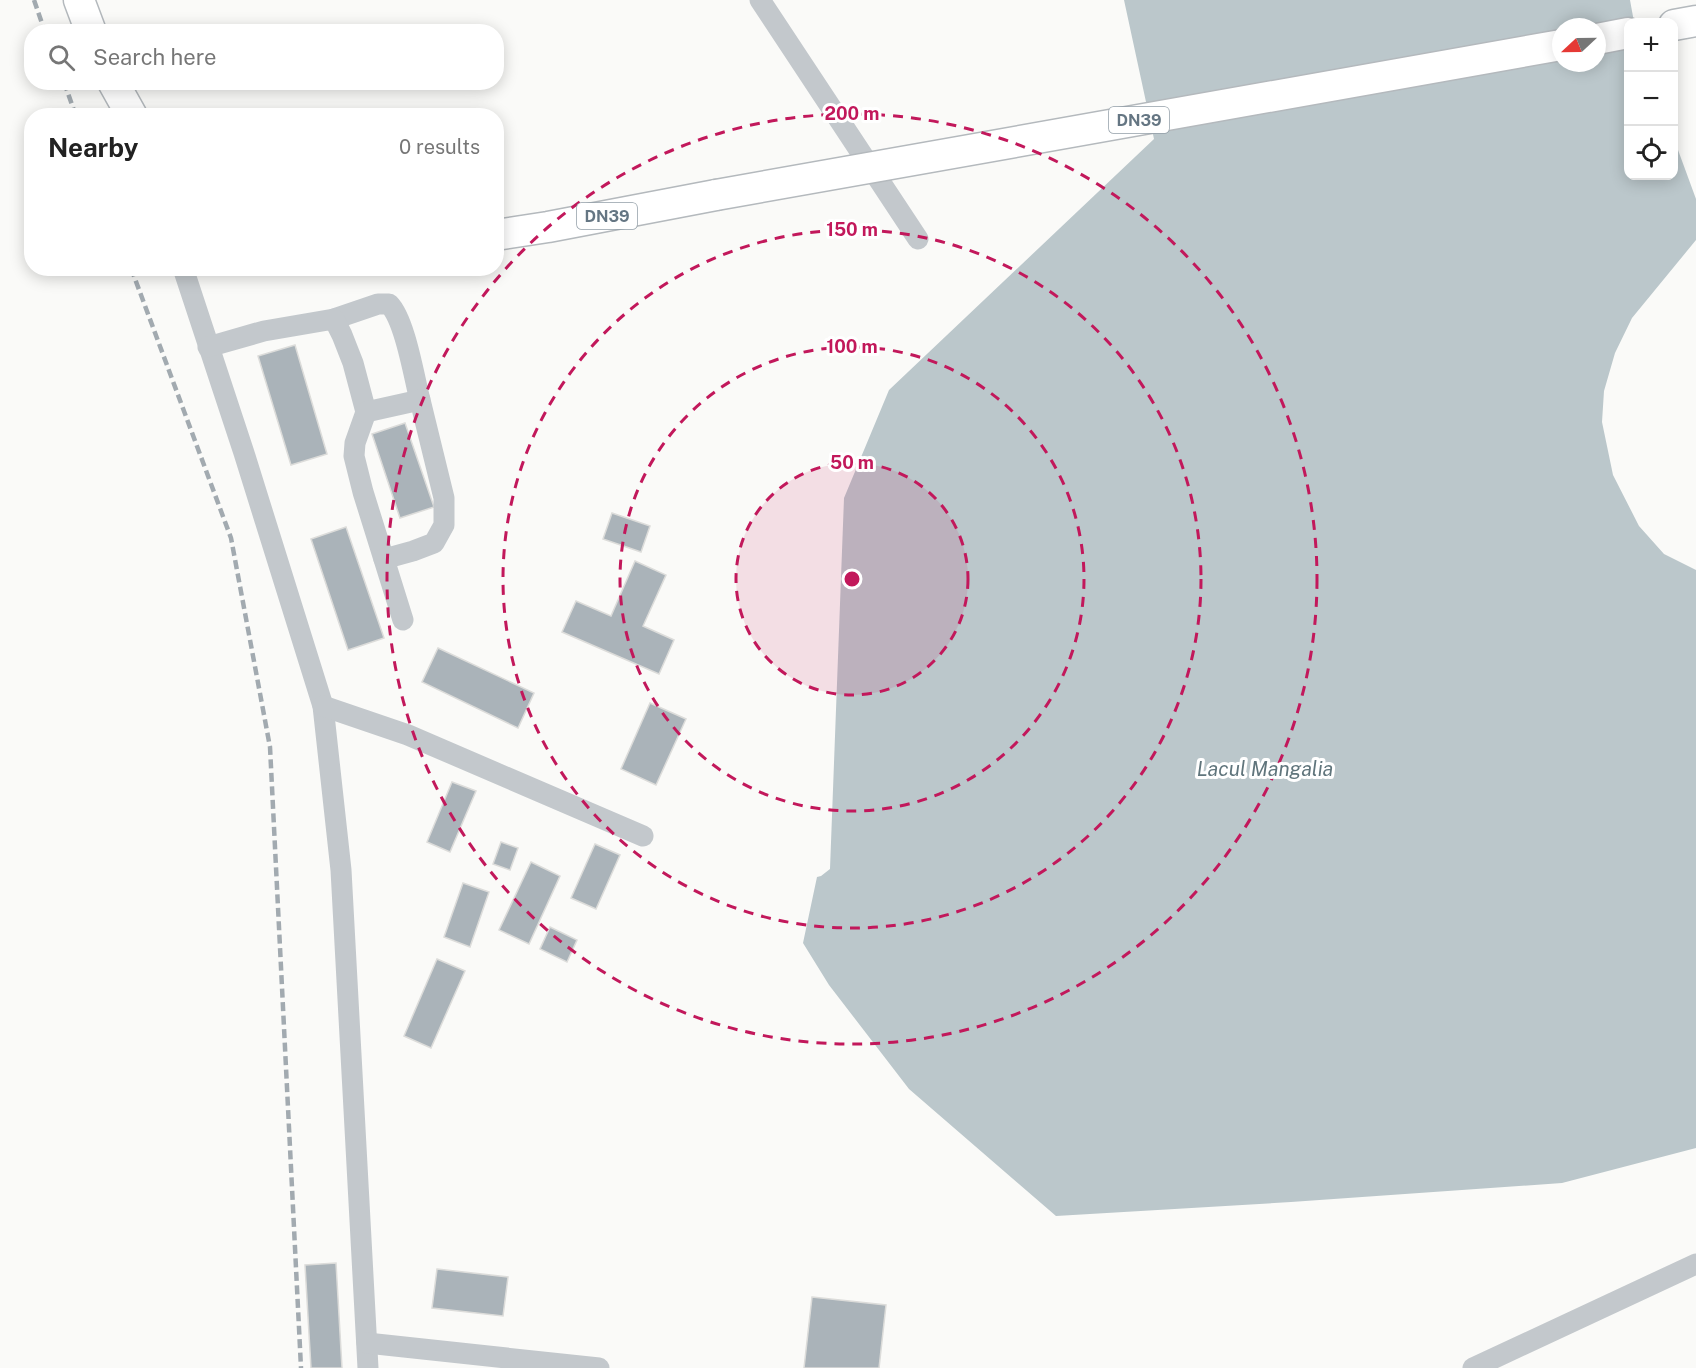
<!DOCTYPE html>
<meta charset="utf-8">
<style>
:root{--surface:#fff;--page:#f2f2f2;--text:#222;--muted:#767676;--line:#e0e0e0}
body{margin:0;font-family:"Public Sans",sans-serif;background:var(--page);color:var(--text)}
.controls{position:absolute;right:18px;top:18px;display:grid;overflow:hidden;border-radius:12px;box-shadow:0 3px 15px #0003}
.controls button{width:54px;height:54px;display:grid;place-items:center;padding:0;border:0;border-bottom:2px solid var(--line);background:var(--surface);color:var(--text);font:30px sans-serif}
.compass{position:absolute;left:1552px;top:18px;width:54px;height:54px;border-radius:50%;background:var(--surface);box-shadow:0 3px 15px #0003;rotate:248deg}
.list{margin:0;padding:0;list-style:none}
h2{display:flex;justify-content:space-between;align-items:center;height:78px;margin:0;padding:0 24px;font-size:26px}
h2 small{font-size:20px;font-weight:400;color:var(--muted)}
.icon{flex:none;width:33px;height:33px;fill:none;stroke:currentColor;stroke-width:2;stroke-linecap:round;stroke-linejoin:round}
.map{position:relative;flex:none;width:1696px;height:1368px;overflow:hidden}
.search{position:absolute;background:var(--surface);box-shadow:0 3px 15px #0003;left:24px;top:24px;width:480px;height:66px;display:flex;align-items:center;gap:15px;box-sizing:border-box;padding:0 21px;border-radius:24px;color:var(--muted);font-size:22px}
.panel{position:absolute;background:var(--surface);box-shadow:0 3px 15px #0003;left:24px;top:108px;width:480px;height:168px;border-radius:24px}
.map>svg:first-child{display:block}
.water{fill:#bbc7cb;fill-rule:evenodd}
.building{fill:#aab3b9;stroke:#dcdcda;stroke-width:1.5}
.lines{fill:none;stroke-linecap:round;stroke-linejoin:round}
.highway-casing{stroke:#b4b9bd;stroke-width:33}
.minor{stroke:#c3c8cc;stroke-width:21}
.highway{stroke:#fff;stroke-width:30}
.rail{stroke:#a2aab0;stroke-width:4.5;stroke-dasharray:9 4.5;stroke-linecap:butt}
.highway-bridge-casing{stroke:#b4b9bd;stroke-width:33;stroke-linecap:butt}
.highway-bridge{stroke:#fff;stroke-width:30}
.ring{fill:none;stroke:#c2185b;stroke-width:3;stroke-dasharray:10 8}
.labels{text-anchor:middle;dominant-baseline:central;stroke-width:6;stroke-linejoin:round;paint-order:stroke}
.shield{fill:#fff;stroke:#939fa8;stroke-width:1.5}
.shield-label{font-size:16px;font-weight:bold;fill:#657683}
.water-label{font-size:20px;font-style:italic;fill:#60757c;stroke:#fff}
.centre{fill:#c2185b;stroke:#fff;stroke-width:3}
.ring-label{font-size:18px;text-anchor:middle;font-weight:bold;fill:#c2185b;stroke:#fff;stroke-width:6;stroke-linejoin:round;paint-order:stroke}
</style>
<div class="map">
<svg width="1696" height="1368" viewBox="0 0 1696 1368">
<rect width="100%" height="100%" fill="#fafaf8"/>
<path class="water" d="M1124 0H1630L1634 22H1628V176H1674V139L1696 199V240L1632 318 1615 353 1604 391 1602 422 1613 475 1639 526 1664 554 1696 570V1148L1562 1183 1291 1202 1056 1216 909 1089 829 985 803 943 817 877 821 876 830 869 844 498 889 390 1154 139ZM1561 27H1597V63H1561Z"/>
<g class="building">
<polygon points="295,345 327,454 291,465 258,356"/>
<polygon points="405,423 434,507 400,518 372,434"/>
<polygon points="612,513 650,526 641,552 603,539"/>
<polygon points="346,527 384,638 348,650 311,539"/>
<polygon points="635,561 666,575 643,626 674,640 659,674 562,632 576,601 611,616"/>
<polygon points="438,648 534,693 518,728 422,682"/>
<polygon points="650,703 686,719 656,785 621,769"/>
<polygon points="452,782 476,791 450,852 427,842"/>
<polygon points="501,842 518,848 510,870 493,864"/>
<polygon points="595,844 620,855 596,909 571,898"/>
<polygon points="531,862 560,876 529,944 499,930"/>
<polygon points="463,883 489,892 470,947 444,937"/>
<polygon points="550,927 577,940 567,962 540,949"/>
<polygon points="437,959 465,971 431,1048 404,1036"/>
<polygon points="336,1263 342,1368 311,1368 305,1265"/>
<polygon points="437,1269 508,1277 503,1316 432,1308"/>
<polygon points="812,1297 886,1305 879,1368 804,1368"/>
</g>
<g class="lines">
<defs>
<g id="highway">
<polyline points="79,0 91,32"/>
<polyline points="1674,25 1696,21"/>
<polyline points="1597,39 1628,33"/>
<polyline points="113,82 132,116"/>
<polyline points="496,235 548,227 716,195"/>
</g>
</defs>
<use href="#highway" class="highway-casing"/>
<g class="minor">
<polyline points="760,0 918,239"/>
<polyline points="183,268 244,453 323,706 341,870 368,1368"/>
<path d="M334 319 378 304H389C405 320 414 377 420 400"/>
<polyline points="208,347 264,331 334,319 342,335 353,363 366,412 355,443 354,456 363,492 403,620"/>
<polyline points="366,412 420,400 444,498 444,525 434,543 413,551 384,559"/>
<polyline points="323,706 408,735 643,836"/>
<polyline points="367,1343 599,1368"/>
<polyline points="1473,1368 1696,1264"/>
</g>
<use href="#highway" class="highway"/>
<g class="rail">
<polyline points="34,0 45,32"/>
<polyline points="64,82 76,116"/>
<polyline points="131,268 231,538 270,747 301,1368"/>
</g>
<defs>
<polyline id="highway-bridge" points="716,195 1561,45"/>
</defs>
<use href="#highway-bridge" class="highway-bridge-casing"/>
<use href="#highway-bridge" class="highway-bridge"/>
</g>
<circle cx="852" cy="579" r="116" fill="#c2185b" fill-opacity=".12"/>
<g class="ring">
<circle cx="852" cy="579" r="116"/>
<circle cx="852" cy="579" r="232"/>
<circle cx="852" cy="579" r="349"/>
<circle cx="852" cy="579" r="465"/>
</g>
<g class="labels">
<g class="shield">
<rect x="1109" y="107" width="60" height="26" rx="4.5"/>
<rect x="577" y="203" width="60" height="26" rx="4.5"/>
</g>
<g class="shield-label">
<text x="1139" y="120">DN39</text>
<text x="607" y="216">DN39</text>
</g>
<g class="water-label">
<text x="1265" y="769">Lacul Mangalia</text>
</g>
</g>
<circle cx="852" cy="579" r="9" class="centre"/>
<g class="ring-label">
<text x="852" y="120">200 m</text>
<text x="852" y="236">150 m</text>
<text x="852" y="353">100 m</text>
<text x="852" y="469">50 m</text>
</g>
</svg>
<div class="controls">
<button>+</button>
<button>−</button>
<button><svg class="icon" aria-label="locate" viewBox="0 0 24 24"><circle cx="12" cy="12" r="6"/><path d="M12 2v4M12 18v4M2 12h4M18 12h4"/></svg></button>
</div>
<svg class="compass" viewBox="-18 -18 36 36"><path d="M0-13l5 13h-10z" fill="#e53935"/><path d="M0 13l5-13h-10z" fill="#767676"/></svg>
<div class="search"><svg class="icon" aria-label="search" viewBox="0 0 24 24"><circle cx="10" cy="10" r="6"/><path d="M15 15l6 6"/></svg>Search here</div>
<section class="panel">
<h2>Nearby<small>0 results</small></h2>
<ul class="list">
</ul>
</section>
</div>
